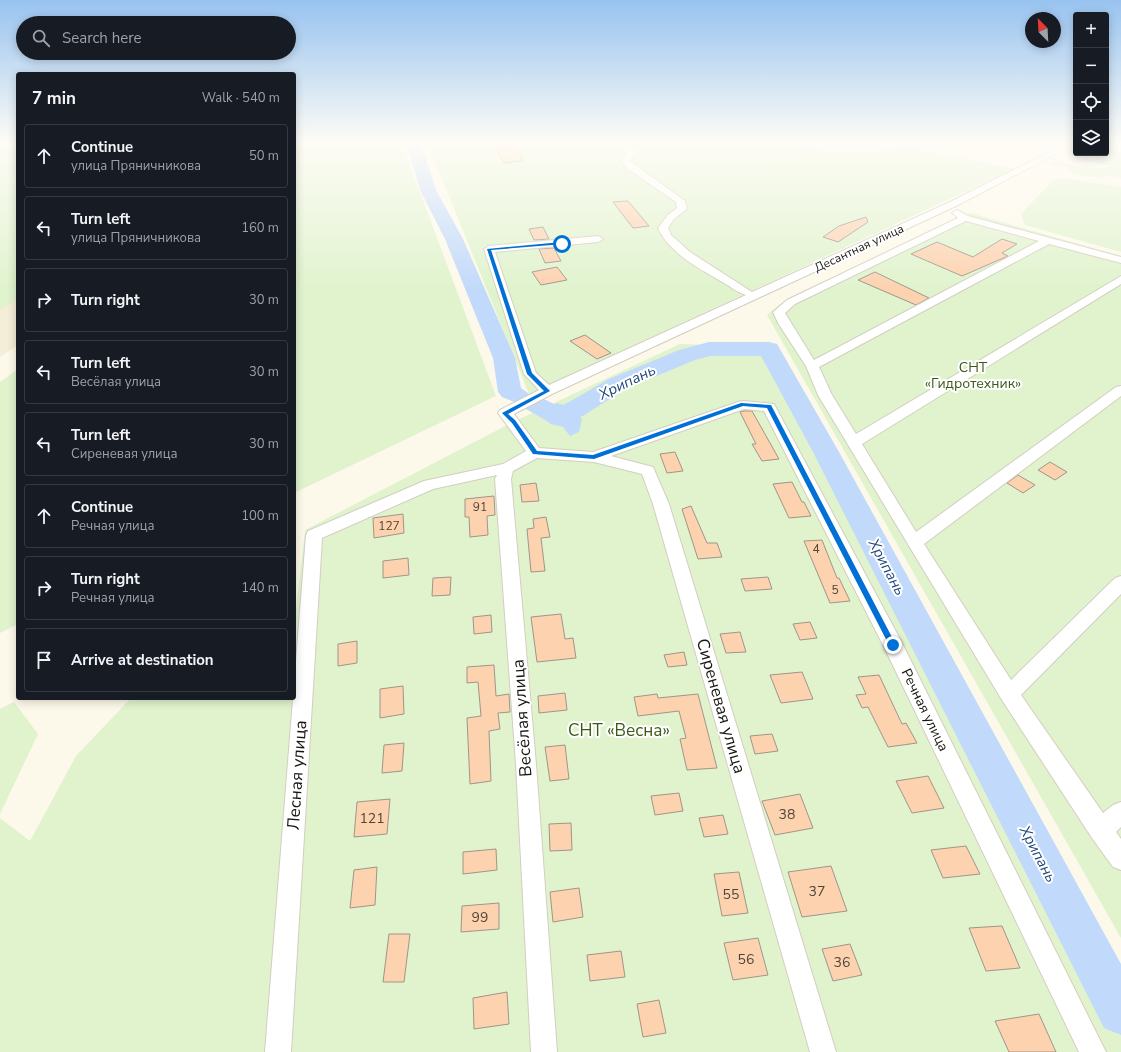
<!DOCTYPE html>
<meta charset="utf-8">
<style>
:root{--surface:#171b24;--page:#20242c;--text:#f1f3f6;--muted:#9ea1a6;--line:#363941}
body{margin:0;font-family:"Nunito Sans",sans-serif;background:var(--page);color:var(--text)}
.controls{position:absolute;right:12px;top:12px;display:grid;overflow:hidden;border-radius:4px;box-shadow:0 2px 10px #0003}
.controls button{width:36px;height:36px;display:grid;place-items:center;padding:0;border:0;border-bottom:1px solid var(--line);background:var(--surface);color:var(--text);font:20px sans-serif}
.compass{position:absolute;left:1025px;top:12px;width:36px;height:36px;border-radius:50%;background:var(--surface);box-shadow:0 2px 10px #0003;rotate:336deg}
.stop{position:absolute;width:12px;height:12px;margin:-9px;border:3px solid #006fd6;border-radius:50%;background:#fff}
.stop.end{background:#006fd6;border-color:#fff;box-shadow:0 1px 4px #0008}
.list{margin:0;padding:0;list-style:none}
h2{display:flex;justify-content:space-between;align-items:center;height:52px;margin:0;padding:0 16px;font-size:17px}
h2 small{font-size:13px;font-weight:400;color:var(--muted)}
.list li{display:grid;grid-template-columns:26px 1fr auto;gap:12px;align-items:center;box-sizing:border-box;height:64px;margin:0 8px 8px;padding:0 8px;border:1px solid var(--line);border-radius:4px}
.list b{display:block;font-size:15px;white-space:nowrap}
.list p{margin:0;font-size:13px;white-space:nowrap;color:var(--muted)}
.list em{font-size:13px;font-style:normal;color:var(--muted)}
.icon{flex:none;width:22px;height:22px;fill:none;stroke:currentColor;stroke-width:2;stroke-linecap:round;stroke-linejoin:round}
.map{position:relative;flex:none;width:1121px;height:1052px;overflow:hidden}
.search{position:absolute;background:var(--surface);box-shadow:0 2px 10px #0003;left:16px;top:16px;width:280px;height:44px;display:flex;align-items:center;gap:10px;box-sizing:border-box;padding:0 14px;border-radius:22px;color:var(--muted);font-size:15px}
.panel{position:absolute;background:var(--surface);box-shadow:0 2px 10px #0003;left:16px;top:72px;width:280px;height:628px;border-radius:4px}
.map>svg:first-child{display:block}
.built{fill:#f4edd7}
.green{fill:#e0f3cd}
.water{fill:#c1d9fb}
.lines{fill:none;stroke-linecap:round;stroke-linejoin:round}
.river{fill:#c1d9fb;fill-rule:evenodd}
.building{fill:#fcd2af;stroke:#a0958b}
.minor-casing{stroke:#d2cec0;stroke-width:2}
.minor{fill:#fff;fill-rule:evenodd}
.route{fill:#006fd6}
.labels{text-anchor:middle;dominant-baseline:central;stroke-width:4;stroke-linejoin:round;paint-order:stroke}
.far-street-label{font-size:12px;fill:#171611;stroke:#fff}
.number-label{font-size:12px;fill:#504538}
.park-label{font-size:14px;fill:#3d5716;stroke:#fff}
.street-label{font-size:14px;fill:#171611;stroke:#fff}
.near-number-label{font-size:14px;fill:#504538}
.water-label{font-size:15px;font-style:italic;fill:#22487b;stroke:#fff}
.near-street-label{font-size:17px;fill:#171611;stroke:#fff}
.near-park-label{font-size:17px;fill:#3d5716;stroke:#fff}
</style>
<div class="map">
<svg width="1121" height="1052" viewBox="0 0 1121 1052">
<rect width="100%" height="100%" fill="#fdf9ea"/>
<polygon class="built" points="0,144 18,144 18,345 0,357"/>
<g class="green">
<polygon points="0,144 18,144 18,299 0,310"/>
<polygon points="294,144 402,144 496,396 294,493 294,164 298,161 294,152"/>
<polygon points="428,144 796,144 835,153 910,148 1014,169 529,394"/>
<polygon points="1106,149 1121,153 1121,179 1107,175 1103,178 1078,175 1072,173 1066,167 1049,164 1052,161 1081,167 1084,164 1099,168 1109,167 1108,165 1096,164 1082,158 1082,156 1087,153 1106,153"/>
<polygon points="1061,178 1121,187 1121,252 1025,225 1021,214 1054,180"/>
<polygon points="970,213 1121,256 1121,938 767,315 779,305 966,214"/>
<polygon points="680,344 777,347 1121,971 1121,1052 0,1052 0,818 30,841 76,756 131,698 294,698 294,627 305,530 513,422"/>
<polygon points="18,369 18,624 0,633 0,382"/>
<polygon points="14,702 38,734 0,814 0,709"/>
</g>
<polygon class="water" points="557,403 567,406 582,419 579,432 570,436 563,427 551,424 543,418 545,410"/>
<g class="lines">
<polygon class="river" points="407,144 421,144 436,190 463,239 515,358 521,388 532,396 542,398 560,407 609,379 679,350 709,342 769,342 777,344 839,452 1121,964 1121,1035 1104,1028 813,452 761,356 710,356 695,360 625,389 583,416 558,424 549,422 524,408 522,405 502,397 498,392 493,358 445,239 420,190"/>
</g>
<g class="building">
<polygon points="516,146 523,161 504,163 495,147"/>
<polygon points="628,201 649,226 633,228 613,202"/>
<polygon points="866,217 868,222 838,242 823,237 839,226"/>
<polygon points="543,227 549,239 534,240 529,229"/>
<polygon points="1002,239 1017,244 1002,253 1008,256 962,276 911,254 937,242 973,257"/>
<polygon points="554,248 561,261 545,263 539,249"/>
<polygon points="557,267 567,280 541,285 532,272"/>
<polygon points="875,272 929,298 916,305 858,280"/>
<polygon points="585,335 611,353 597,359 570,341"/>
<polygon points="744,411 752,411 779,459 762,461 752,444 756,444 740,412"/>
<polygon points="675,452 683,471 667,473 660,454"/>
<polygon points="1050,462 1067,472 1055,480 1038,470"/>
<polygon points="1018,475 1035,485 1023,493 1007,483"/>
<polygon points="792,482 802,502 804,502 811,516 789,518 773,484"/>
<polygon points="536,483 539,501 522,502 520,485"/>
<polygon points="494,496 495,515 487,516 488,535 470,537 469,517 465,517 465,499"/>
<polygon points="691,506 707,543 717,543 722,557 698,559 682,509"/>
<polygon points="403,514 404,533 374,538 373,518"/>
<polygon points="546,517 550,537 541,538 545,571 531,572 527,529 534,528 533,519"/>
<polygon points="822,540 837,578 839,578 850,601 830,603 804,541"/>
<polygon points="408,558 409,575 383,578 383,561"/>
<polygon points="451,577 450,595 432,596 433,578"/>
<polygon points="768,577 772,589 745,591 741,579"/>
<polygon points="561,614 565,639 573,638 576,658 537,662 531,617"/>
<polygon points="491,615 492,632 474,634 473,617"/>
<polygon points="810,622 817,638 800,640 793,624"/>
<polygon points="740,632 746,652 726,653 720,634"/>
<polygon points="357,641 357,663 338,666 338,644"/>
<polygon points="684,652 687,665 668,667 664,655"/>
<polygon points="494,665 496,696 509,694 510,712 498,713 500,729 489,731 491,781 470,784 467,718 481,716 478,682 467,683 467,667"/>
<polygon points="802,672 813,699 781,703 770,675"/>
<polygon points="879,675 902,724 906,723 917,743 888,747 868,707 862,708 856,695 866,694 858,677"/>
<polygon points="403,686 404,714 380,718 380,689"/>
<polygon points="565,693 567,710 539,713 538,696"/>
<polygon points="657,694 658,698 698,694 717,768 687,770 680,739 686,738 679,711 638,716 634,697"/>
<polygon points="772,734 778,751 755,754 750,736"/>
<polygon points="404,743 402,771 382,773 384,745"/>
<polygon points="565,745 569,779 550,781 545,747"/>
<polygon points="928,776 944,808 912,813 896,781"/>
<polygon points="679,793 683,811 655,815 651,796"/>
<polygon points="800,794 813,828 775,835 762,801"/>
<polygon points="390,799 387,834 354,837 357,802"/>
<polygon points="723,815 728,834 704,837 699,818"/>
<polygon points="571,823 572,850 550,851 549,824"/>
<polygon points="966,846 980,874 943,878 931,850"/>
<polygon points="496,849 497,870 463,874 463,852"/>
<polygon points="831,866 847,911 802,917 788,872"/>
<polygon points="377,867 375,905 350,908 354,870"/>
<polygon points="739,872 748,913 722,916 714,874"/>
<polygon points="579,888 583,917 553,922 550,892"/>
<polygon points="499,903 499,929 461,932 462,906"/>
<polygon points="1002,926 1020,968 986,971 969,928"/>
<polygon points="389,934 410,934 404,982 383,982"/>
<polygon points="758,938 768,975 733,980 724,943"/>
<polygon points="850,944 862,975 833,981 822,949"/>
<polygon points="621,951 625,977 590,981 587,955"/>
<polygon points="507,992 509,1024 474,1029 473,998"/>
<polygon points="659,1000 666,1033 643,1037 637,1004"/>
<polygon points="1039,1014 1056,1052 1009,1052 995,1021"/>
</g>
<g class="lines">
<defs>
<g id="minor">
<path d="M615 144C624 144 631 145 637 151L630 161 685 201 687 209 674 219 668 228 671 235 690 252 752 292 950 202 1065 144H1075L956 206 552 394 514 414 539 448 593 452 738 402 743 401 774 404 900 639 1106 1052H1079L885 649 764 411 744 409 611 456 653 467 669 504 836 1052H810L653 504 642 474 594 462 537 458 513 471 511 479 536 764 557 1052H531L516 764 495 479 497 475 433 489 322 538 291 1052H265L306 535 308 531 424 481 503 464 526 451 498 413 500 410 539 390 524 374 484 249 489 246 598 236 603 239 598 242 495 252 536 373 549 385 746 295C738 293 731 287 724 283 700 269 670 254 658 228L668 215 677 208 676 202 628 169 621 161 628 152Z"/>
<polygon points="1106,144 1121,147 1121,152 1106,148"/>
<path d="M957 210 968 216 1121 257V263L1049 244 819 367 832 395 856 434 1121 276V284L862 444 916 532 1116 387 1121 386V396L924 544 1011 680 1115 578 1121 576V594L1021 695 1103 813 1113 805 1121 802V827L1116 832 1121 839V870L1113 867 1092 838 1002 700 818 395 806 366 778 323 773 312 787 300 958 218 952 213ZM966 221 1039 241 814 360 785 313 795 304Z"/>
</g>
</defs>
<use href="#minor" class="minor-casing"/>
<use href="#minor" class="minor"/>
</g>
<linearGradient id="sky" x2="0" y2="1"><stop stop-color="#98c3f0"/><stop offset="0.49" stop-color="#fefcf6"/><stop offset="1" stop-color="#fefcf6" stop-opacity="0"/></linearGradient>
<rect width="1121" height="291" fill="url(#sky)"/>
<polygon class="route" points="562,242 564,244 491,250 532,373 550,391 508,414 515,420 537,451 593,455 741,403 771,405 895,643 895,647 890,647 767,408 743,406 594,459 533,454 512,423 502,413 544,391 527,374 487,249"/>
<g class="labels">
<g class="far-street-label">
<text transform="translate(859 248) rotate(-25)">Десантная улица</text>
</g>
<g class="number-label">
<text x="480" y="507">91</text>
<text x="389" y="526">127</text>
<text x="816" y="549">4</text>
<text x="835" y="590">5</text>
</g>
<g class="park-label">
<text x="973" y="367">СНТ<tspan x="973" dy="16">«Гидротехник»</tspan></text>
</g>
<g class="street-label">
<text transform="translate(925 710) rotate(64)">Речная улица</text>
</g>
<g class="near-number-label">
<text x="787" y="814">38</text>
<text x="372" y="818">121</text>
<text x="817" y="891">37</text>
<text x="731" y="894">55</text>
<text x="480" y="917">99</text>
<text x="746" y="959">56</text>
<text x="842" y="962">36</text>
</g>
<g class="water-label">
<text transform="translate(627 382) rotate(-26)">Хрипань</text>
<text transform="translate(887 567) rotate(62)">Хрипань</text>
<text transform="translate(1038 854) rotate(62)">Хрипань</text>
</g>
<g class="near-street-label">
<text transform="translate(721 706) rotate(74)">Сиреневая улица</text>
<text transform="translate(522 718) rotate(-94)">Весёлая улица</text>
<text transform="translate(297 775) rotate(-86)">Лесная улица</text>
</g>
<g class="near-park-label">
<text x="619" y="730">СНТ «Весна»</text>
</g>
</g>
</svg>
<div class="controls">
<button>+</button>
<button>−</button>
<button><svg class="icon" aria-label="locate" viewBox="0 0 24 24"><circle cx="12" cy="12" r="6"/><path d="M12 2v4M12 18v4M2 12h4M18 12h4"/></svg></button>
<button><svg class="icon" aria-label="layers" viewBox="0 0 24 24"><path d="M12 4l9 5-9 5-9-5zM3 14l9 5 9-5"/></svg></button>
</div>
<svg class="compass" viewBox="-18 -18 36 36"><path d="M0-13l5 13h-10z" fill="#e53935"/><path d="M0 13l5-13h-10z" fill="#9ea1a6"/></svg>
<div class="stop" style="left:562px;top:244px"></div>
<div class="stop end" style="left:893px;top:645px"></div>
<div class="search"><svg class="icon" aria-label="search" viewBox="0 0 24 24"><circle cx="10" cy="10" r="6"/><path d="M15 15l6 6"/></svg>Search here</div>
<section class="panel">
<h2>7 min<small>Walk · 540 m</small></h2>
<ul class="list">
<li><svg class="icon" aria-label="ahead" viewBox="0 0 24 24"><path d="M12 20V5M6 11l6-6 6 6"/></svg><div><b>Continue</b><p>улица Пряничникова</p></div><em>50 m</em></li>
<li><svg class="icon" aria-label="left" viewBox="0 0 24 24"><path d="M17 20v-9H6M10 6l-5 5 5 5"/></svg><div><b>Turn left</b><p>улица Пряничникова</p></div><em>160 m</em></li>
<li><svg class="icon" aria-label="right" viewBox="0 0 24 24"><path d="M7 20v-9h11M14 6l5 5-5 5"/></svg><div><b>Turn right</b></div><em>30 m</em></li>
<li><svg class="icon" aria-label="left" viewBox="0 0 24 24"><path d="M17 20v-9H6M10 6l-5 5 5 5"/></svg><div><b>Turn left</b><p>Весёлая улица</p></div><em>30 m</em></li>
<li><svg class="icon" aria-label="left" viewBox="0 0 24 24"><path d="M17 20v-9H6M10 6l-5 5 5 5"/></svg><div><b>Turn left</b><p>Сиреневая улица</p></div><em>30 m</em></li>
<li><svg class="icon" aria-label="ahead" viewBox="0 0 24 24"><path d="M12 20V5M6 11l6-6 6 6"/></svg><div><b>Continue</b><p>Речная улица</p></div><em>100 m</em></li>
<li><svg class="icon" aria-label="right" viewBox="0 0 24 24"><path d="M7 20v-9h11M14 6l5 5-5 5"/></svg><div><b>Turn right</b><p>Речная улица</p></div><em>140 m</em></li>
<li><svg class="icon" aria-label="arrive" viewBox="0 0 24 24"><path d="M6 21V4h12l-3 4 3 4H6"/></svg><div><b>Arrive at destination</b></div></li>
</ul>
</section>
</div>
